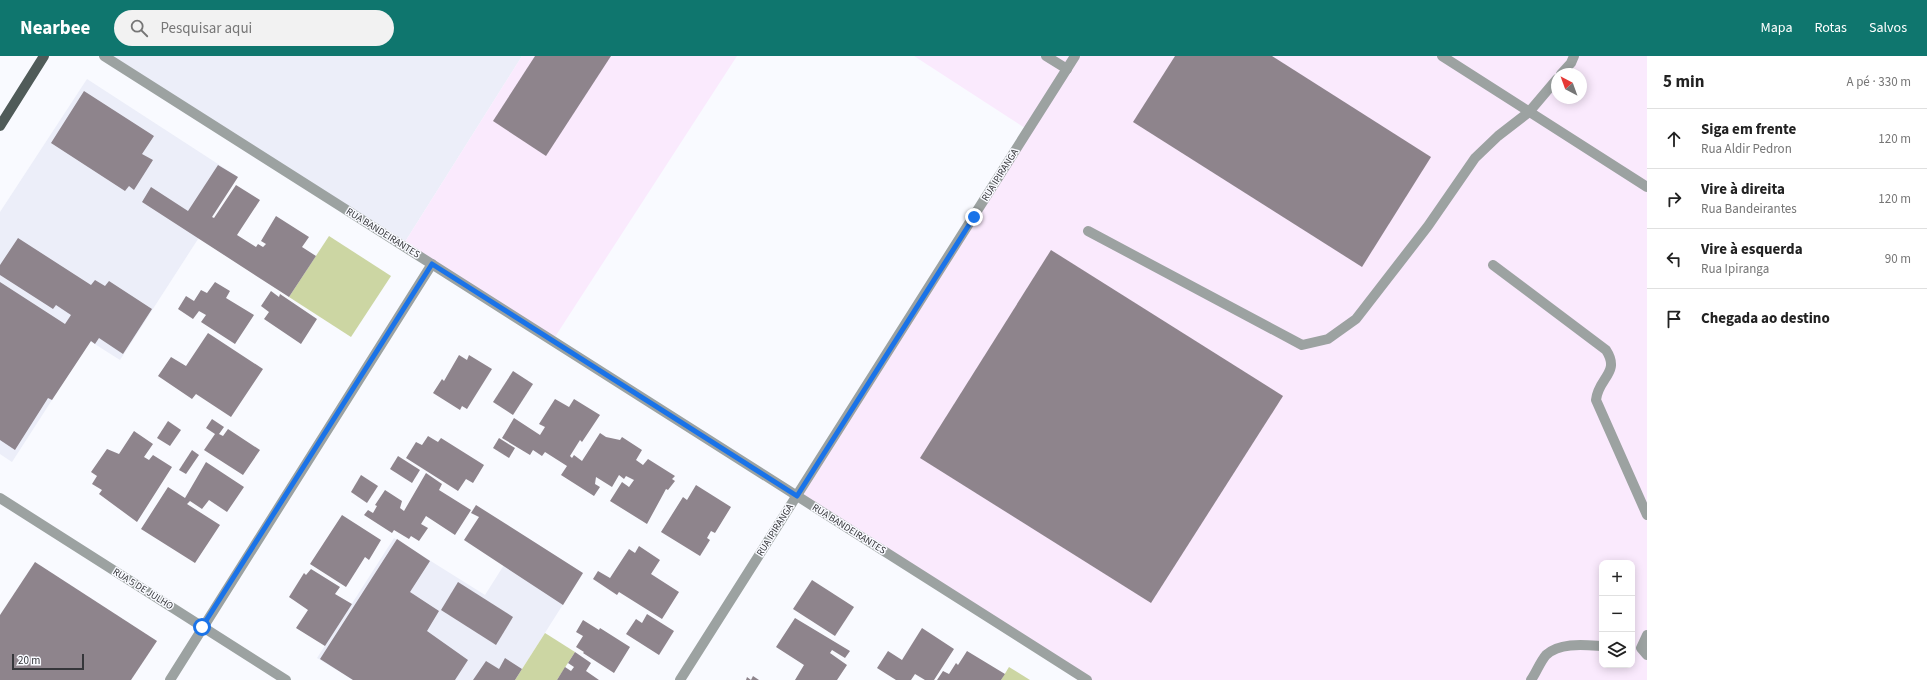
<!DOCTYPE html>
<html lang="pt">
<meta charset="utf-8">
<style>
:root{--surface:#fff;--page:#f2f2f2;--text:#222;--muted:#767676;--line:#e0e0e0;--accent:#0f766e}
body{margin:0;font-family:"Source Sans 3",sans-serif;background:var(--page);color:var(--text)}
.controls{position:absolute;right:12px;bottom:12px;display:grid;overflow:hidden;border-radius:8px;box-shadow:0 2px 10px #0003}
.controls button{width:36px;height:36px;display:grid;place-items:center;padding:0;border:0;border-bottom:1px solid var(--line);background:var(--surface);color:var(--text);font:20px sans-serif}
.compass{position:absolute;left:1551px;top:12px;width:36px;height:36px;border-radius:50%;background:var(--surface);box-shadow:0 2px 10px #0003;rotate:319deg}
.scale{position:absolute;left:12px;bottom:10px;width:72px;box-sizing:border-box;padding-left:4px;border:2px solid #35363a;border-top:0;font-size:11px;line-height:14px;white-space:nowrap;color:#35363a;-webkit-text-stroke:3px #f9faff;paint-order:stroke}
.stop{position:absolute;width:12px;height:12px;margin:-9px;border:3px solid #1a73e8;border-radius:50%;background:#fff}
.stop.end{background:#1a73e8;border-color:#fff;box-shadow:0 1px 4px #0008}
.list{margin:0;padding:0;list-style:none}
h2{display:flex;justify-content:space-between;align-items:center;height:52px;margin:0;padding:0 16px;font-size:17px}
h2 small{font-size:13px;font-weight:400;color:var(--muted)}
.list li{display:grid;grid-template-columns:26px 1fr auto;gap:12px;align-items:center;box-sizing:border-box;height:60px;padding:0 16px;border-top:1px solid var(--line)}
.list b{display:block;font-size:15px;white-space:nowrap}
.list p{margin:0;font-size:13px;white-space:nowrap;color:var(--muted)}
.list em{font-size:13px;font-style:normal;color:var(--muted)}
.icon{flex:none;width:22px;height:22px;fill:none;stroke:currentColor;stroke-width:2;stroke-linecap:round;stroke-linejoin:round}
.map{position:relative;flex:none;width:1647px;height:624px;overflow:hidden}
header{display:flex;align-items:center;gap:24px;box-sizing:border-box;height:56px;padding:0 20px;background:var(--accent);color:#fff}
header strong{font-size:19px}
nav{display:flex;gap:22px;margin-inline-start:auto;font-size:14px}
.search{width:280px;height:36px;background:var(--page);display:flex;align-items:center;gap:10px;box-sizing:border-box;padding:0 14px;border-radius:22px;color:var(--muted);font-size:15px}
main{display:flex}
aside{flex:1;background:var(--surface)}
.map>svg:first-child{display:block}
.built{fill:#eceef9}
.industrial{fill:#faeafd;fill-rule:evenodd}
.green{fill:#ccd6a3}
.building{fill:#8e848c}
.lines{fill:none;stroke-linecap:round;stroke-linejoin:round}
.lane{stroke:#9ca2a1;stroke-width:10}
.street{stroke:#9ca2a1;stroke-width:10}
.primary{stroke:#505b59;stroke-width:10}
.route{stroke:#1a73e8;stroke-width:5}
.labels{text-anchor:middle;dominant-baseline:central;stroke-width:3;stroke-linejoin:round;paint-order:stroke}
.street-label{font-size:10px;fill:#35363a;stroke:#f9faff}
</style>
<header>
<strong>Nearbee</strong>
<div class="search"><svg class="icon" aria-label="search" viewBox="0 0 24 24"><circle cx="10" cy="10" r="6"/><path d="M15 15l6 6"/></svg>Pesquisar aqui</div>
<nav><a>Mapa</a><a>Rotas</a><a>Salvos</a></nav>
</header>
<main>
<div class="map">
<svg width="1647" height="624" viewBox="0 0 1647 624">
<rect width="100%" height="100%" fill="#f9faff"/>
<g class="built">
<polygon points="104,0 522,0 403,189"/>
<polygon points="87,23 238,121 120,304 90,285 12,406 0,398 0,156"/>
<polygon points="523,479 583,517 515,624 353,624 317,602 394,482 485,539"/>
</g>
<g class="industrial">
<polygon points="522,0 737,0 553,284 403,189"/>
<path d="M914 0H1647V624H1087L797 440 1028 74ZM1557 18H1581V42H1557ZM1602 507H1632V609H1602Z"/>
</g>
<g class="green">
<polygon points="329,180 391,220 351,281 289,241"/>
<polygon points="545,577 575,596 557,624 515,624"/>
<polygon points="1009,611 1030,624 1001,624"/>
</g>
<g class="building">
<polygon points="535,0 611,0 546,100 493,65"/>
<polygon points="1175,0 1272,0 1431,101 1362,211 1133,66"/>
<polygon points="84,35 154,80 142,98 153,104 134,134 129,130 125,135 51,87"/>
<polygon points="218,109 238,121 212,161 214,162 236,129 260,144 237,179 256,191 258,188 263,191 266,188 261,185 276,160 309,181 302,191 316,200 289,241 142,146 151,131 188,155"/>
<polygon points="18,182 91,229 95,224 105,230 109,225 152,253 123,298 99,282 95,288 91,285 52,344 48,342 15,394 0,384 0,226 65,268 71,259 56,249 53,253 0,219 0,209"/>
<polygon points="1051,194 1283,340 1151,547 920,402"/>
<polygon points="215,226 230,235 226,242 254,259 235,288 201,266 206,259 199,255 193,263 178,253 186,240 194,245 201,234 207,237"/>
<polygon points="271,235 279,241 280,238 317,263 301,288 264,263 269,256 261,250"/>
<polygon points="208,277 263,313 231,361 196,338 192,343 158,320 171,301 186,310"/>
<polygon points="459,299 467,304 469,299 492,313 467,353 462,350 460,354 433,337 442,323 444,325"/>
<polygon points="513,315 533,328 513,359 493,346"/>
<polygon points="555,343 569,351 574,343 600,359 582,386 580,384 570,400 572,402 574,399 582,405 600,377 606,381 620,384 622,381 642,394 636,404 643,409 648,403 675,420 672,423 675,425 668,434 666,433 647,468 610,445 622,426 629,431 634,424 626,420 624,423 619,419 612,431 596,421 595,428 600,431 594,440 561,419 567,410 545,396 542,400 533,394 530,399 502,382 514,362 540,379 545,371 539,368"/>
<polygon points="212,363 224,371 219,378 223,380 228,373 260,394 243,419 204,394 215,378 206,372"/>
<polygon points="168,365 181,374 170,390 157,382"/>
<polygon points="134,375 153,388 144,401 149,404 153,399 172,411 137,466 99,438 102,434 92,428 97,420 91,416 107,393 119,398"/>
<polygon points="428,380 438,386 441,382 484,409 473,427 466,423 458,435 406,402 416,386 422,389"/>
<polygon points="499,382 515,392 509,402 493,392"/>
<polygon points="192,394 199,399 186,418 179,414"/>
<polygon points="398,400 420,414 412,427 390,413"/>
<polygon points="206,406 244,431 227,456 209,444 202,453 190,445 187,448 220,469 195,507 141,473 168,431 185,442"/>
<polygon points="426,417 442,428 439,434 471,454 455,479 426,460 421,468 428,472 419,485 411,480 409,483 394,474 392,477 364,459 368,454 373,457 377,450 375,449 385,434 402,445 400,452 404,455"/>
<polygon points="361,419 378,430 367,447 351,436"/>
<polygon points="696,429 731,451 715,477 711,475 707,482 710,484 700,500 661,476 683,441 687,444"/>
<polygon points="476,449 583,517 563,549 464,484 479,461 471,457"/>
<polygon points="342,459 381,484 369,504 365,501 346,531 310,508"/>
<polygon points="397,483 430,505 410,536 439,555 427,575 468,604 455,624 353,624 320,603"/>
<polygon points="639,490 660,504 651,518 679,536 662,563 619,536 617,539 593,523 598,515 610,522 629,493 635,497"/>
<polygon points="35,506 157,585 131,624 0,624 0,559"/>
<polygon points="311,513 340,531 335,538 352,548 325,590 296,572 308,554 289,541 304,517 306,519"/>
<polygon points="812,524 854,551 835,580 793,553"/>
<polygon points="458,526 513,561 496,589 441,554"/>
<polygon points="647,558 674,575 659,599 626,578 636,563 642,567"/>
<polygon points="795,562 850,595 845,602 832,594 830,597 847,609 837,624 795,624 804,609 776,591"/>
<polygon points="583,564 599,574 600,572 630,591 614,617 583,597 584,596 576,591 583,580 576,576"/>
<polygon points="922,572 954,593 934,624 925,624 915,618 911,624 896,624 877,612 888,595 902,604"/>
<polygon points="967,595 1005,618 1001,624 937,624 943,615 949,618 956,607 958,609"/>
<polygon points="575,596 591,607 586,615 599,624 557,624 565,611 571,615 574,611 568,607"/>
<polygon points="505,602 522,613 515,624 473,624 486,605 499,613"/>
<polygon points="753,620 759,624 746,624 747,621 751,624"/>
</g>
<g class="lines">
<g class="lane">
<polyline points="1046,0 1067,13"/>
<polyline points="1442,0 1647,131"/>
<polyline points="1561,18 1571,7 1574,0"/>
<polyline points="1088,175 1302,289 1328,283 1356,263 1428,170 1475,102 1498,80 1529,56 1557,23"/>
<path d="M1493 209 1606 294C1621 317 1598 322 1596 344L1647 459"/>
<polyline points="1647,579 1641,592 1647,599"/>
<path d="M1531 624C1536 617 1540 606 1546 599 1560 586 1585 589 1602 590"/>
</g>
<g class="street">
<polyline points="104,0 1087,624"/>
<polyline points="0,442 286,624"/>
<polyline points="170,624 432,208"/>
<polyline points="680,624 1075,0"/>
</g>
<polyline class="primary" points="0,70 44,0"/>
</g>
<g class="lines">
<polyline class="route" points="202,571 432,208 797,440 974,161"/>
</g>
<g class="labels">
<g class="street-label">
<text transform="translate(1000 119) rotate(-58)">RUA IPIRANGA</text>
<text transform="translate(383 177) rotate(32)">RUA BANDEIRANTES</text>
<text transform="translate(849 473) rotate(32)">RUA BANDEIRANTES</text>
<text transform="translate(775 474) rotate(-58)">RUA IPIRANGA</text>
<text transform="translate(143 533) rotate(32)">RUA 5 DE JULHO</text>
</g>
</g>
</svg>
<div class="controls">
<button>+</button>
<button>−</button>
<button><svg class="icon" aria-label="layers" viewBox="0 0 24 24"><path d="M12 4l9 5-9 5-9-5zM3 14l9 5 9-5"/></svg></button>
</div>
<svg class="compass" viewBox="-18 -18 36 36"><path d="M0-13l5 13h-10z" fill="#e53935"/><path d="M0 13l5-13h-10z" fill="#767676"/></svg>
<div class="scale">20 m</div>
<div class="stop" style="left:202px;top:571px"></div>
<div class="stop end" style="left:974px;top:161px"></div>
</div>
<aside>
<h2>5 min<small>A pé · 330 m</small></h2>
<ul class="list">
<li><svg class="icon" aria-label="ahead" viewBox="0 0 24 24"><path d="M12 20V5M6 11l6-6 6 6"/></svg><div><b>Siga em frente</b><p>Rua Aldir Pedron</p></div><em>120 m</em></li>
<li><svg class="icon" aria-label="right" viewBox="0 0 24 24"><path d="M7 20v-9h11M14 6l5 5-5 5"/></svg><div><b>Vire à direita</b><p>Rua Bandeirantes</p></div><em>120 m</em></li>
<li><svg class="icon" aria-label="left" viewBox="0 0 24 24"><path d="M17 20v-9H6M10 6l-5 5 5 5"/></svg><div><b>Vire à esquerda</b><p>Rua Ipiranga</p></div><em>90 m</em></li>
<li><svg class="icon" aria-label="arrive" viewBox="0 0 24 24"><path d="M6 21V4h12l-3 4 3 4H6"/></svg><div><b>Chegada ao destino</b></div></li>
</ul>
</aside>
</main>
